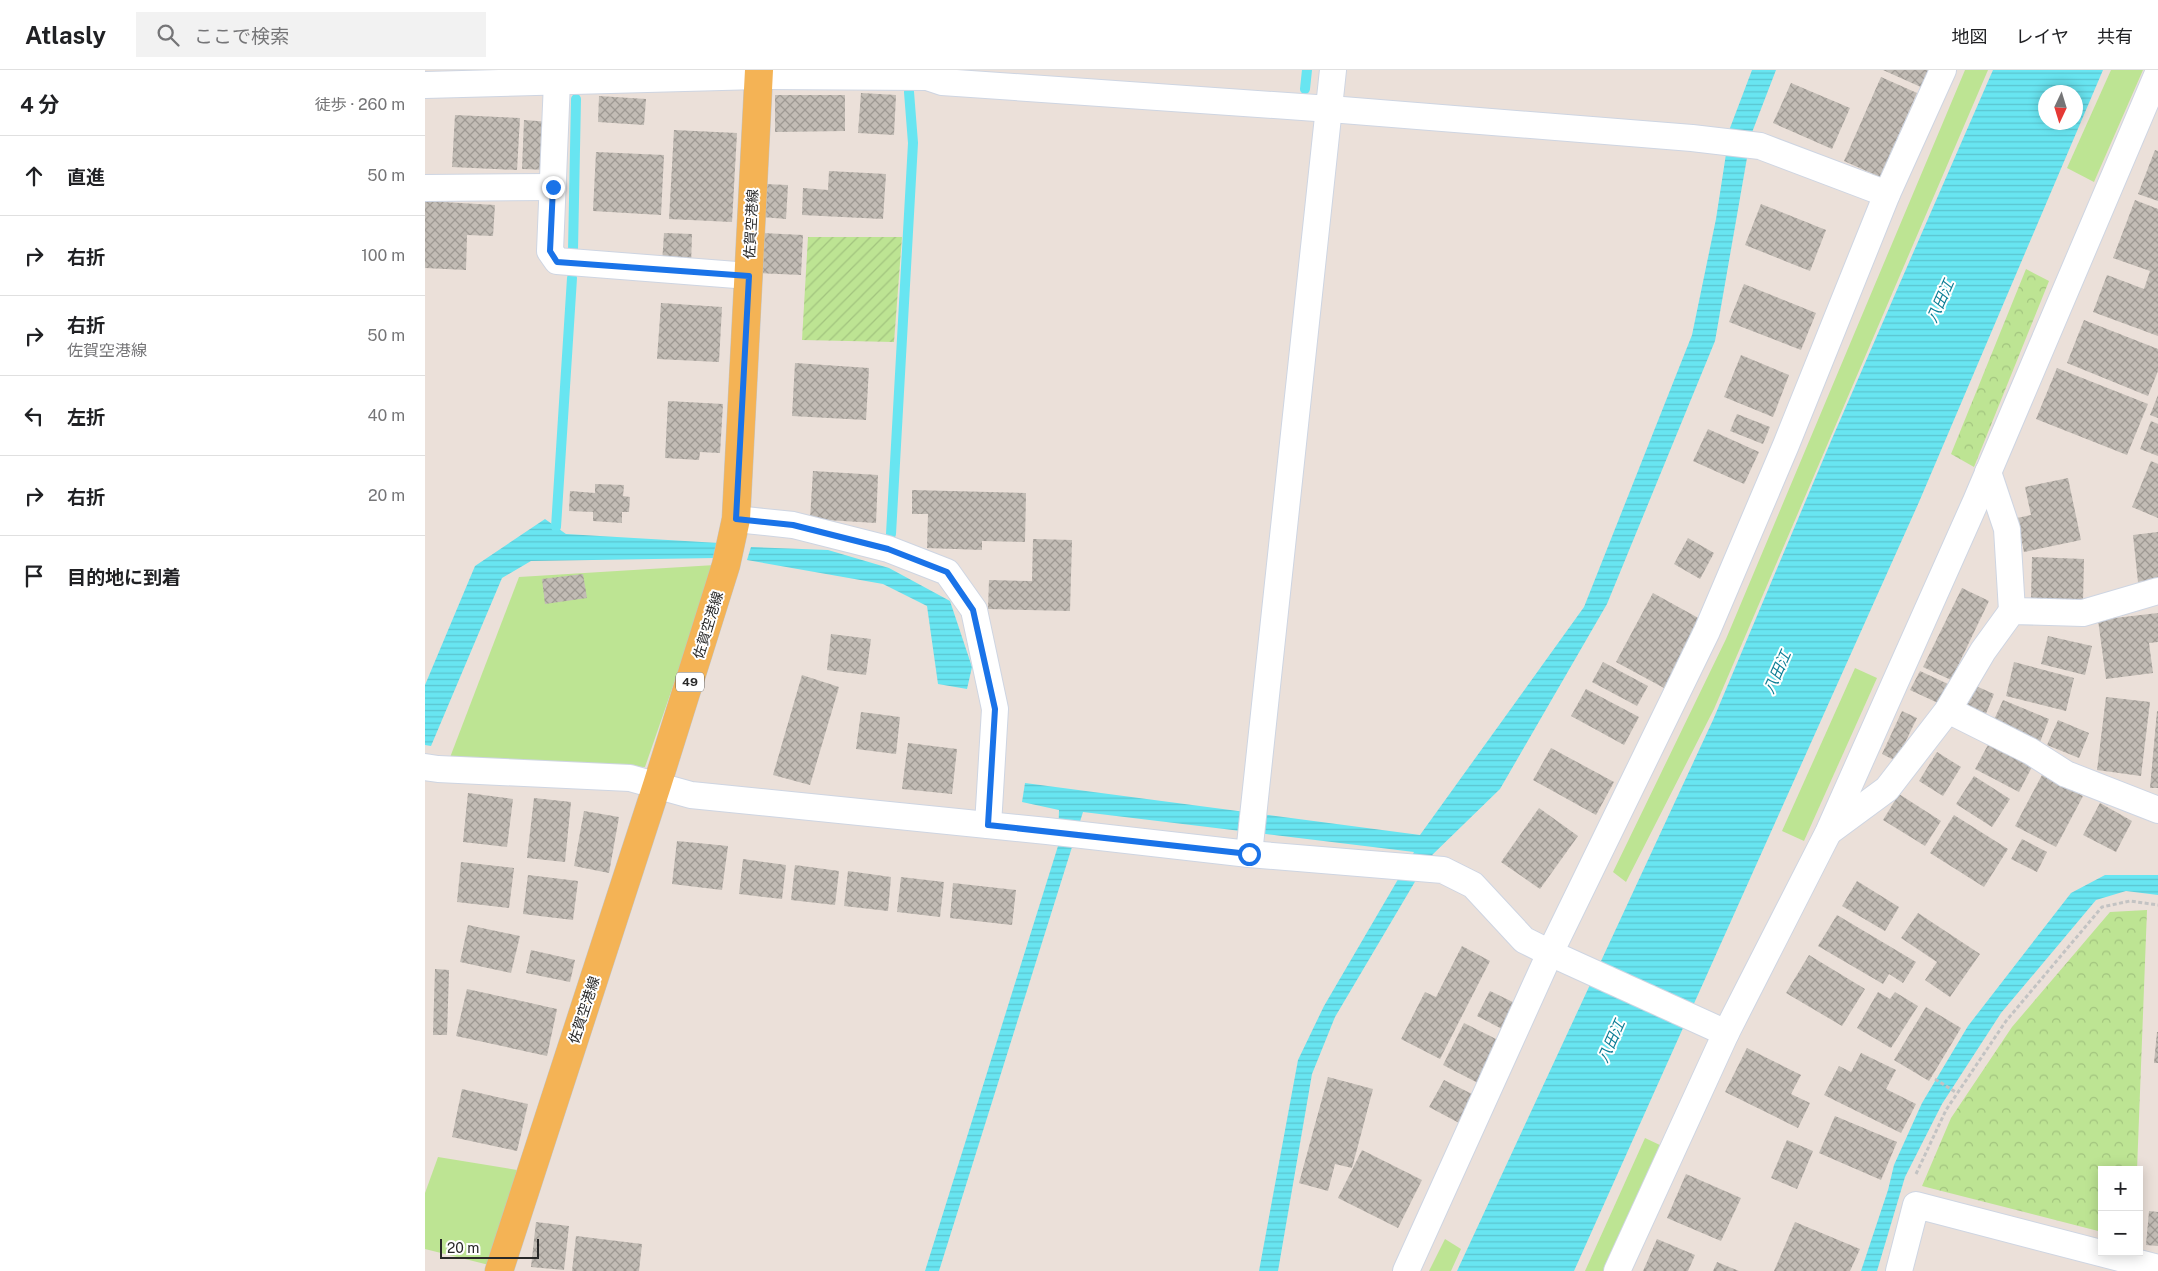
<!DOCTYPE html>
<html lang="ja">
<meta charset="utf-8">
<style>
:root{--surface:#fff;--page:#f2f2f2;--text:#202124;--muted:#757577;--line:#e0e0e0}
body{margin:0;font-family:"Public Sans","Noto Sans JP",sans-serif;background:var(--page);color:var(--text)}
.controls{position:absolute;right:15px;bottom:15px;display:grid;overflow:hidden;border-radius:0px;box-shadow:0 2px 12px #0003}
.controls button{width:45px;height:45px;display:grid;place-items:center;padding:0;border:0;border-bottom:1px solid var(--line);background:var(--surface);color:var(--text);font:25px sans-serif}
.compass{position:absolute;left:1613px;top:15px;width:45px;height:45px;border-radius:50%;background:var(--surface);box-shadow:0 2px 12px #0003;rotate:184deg}
.scale{position:absolute;left:15px;bottom:12px;width:99px;box-sizing:border-box;padding-left:5px;border:2px solid #282828;border-top:0;font-size:14px;line-height:18px;white-space:nowrap;color:#282828;-webkit-text-stroke:4px #fff;paint-order:stroke}
.stop{position:absolute;width:15px;height:15px;margin:-11px;border:4px solid #1a73e8;border-radius:50%;background:#fff}
.stop.end{background:#1a73e8;border-color:#fff;box-shadow:0 1px 5px #0008}
.list{margin:0;padding:0;list-style:none}
h2{display:flex;justify-content:space-between;align-items:center;height:65px;margin:0;padding:0 20px;font-size:21px}
h2 small{font-size:16px;font-weight:400;color:var(--muted)}
.list li{display:grid;grid-template-columns:32px 1fr auto;gap:15px;align-items:center;box-sizing:border-box;height:80px;padding:0 20px;border-top:1px solid var(--line)}
.list b{display:block;font-size:19px;white-space:nowrap}
.list p{margin:0;font-size:16px;white-space:nowrap;color:var(--muted)}
.list em{font-size:16px;font-style:normal;color:var(--muted)}
.icon{flex:none;width:28px;height:28px;fill:none;stroke:currentColor;stroke-width:2;stroke-linecap:round;stroke-linejoin:round}
.map{position:relative;flex:none;width:1733px;height:1201px;overflow:hidden}
header{display:flex;align-items:center;gap:30px;box-sizing:border-box;height:70px;padding:0 25px;background:var(--surface);border-bottom:1px solid var(--line)}
header strong{font-size:24px}
nav{display:flex;gap:28px;margin-inline-start:auto;font-size:18px}
.search{width:350px;height:45px;background:var(--page);display:flex;align-items:center;gap:12px;box-sizing:border-box;padding:0 18px;border-radius:0px;color:var(--muted);font-size:19px}
main{display:flex}
aside{flex:1;background:var(--surface)}
.map>svg:first-child{display:block}
.grass{fill:#bde493}
.forest{fill:url(#forest-crowns)}
.garden{fill:url(#garden-furrows)}
.water{fill:url(#water-rules);fill-rule:evenodd}
.lines{fill:none;stroke-linecap:round;stroke-linejoin:round}
.stream{stroke:#68e5f1;stroke-width:10}
.building{fill:url(#building-cross-hatch)}
.street-casing{stroke:#ced5e2;stroke-width:28}
.primary-casing{stroke:#c3c3c3;stroke-width:29}
.path{stroke:#c3c3c3;stroke-width:3;stroke-dasharray:4 2.5;stroke-linecap:butt}
.street{stroke:#fff;stroke-width:26}
.primary{stroke:#f4b355;stroke-width:28}
.route{stroke:#1a73e8;stroke-width:6}
.labels{text-anchor:middle;dominant-baseline:central;stroke-width:4;stroke-linejoin:round;paint-order:stroke}
.shield{fill:#fff;stroke:#686868;stroke-width:1}
.shield-label{font-size:12px;font-weight:bold;fill:#282828}
.street-label{font-size:14px;fill:#282828;stroke:#fff}
.water-label{font-size:15px;font-style:italic;fill:#0a7c94;stroke:#fff}
</style>
<header>
<strong>Atlasly</strong>
<div class="search"><svg class="icon" aria-label="search" viewBox="0 0 24 24"><circle cx="10" cy="10" r="6"/><path d="M15 15l6 6"/></svg>ここで検索</div>
<nav><a>地図</a><a>レイヤ</a><a>共有</a></nav>
</header>
<main>
<aside>
<h2>4 分<small>徒歩 · 260 m</small></h2>
<ul class="list">
<li><svg class="icon" aria-label="ahead" viewBox="0 0 24 24"><path d="M12 20V5M6 11l6-6 6 6"/></svg><div><b>直進</b></div><em>50 m</em></li>
<li><svg class="icon" aria-label="right" viewBox="0 0 24 24"><path d="M7 20v-9h11M14 6l5 5-5 5"/></svg><div><b>右折</b></div><em>100 m</em></li>
<li><svg class="icon" aria-label="right" viewBox="0 0 24 24"><path d="M7 20v-9h11M14 6l5 5-5 5"/></svg><div><b>右折</b><p>佐賀空港線</p></div><em>50 m</em></li>
<li><svg class="icon" aria-label="left" viewBox="0 0 24 24"><path d="M17 20v-9H6M10 6l-5 5 5 5"/></svg><div><b>左折</b></div><em>40 m</em></li>
<li><svg class="icon" aria-label="right" viewBox="0 0 24 24"><path d="M7 20v-9h11M14 6l5 5-5 5"/></svg><div><b>右折</b></div><em>20 m</em></li>
<li><svg class="icon" aria-label="arrive" viewBox="0 0 24 24"><path d="M6 21V4h12l-3 4 3 4H6"/></svg><div><b>目的地に到着</b></div></li>
</ul>
</aside>
<div class="map">
<svg width="1733" height="1201" viewBox="0 0 1733 1201">
<defs>
<pattern id="forest-crowns" width="20" height="18" patternUnits="userSpaceOnUse" patternTransform="scale(1.25)"><rect width="20" height="18" fill="#bde493"/><path d="M2 6a3 3 0 1 1 6 0M12 15a3 3 0 1 1 6 0" fill="none" stroke="#a2c47f"/></pattern>
<pattern id="garden-furrows" width="10" height="10" patternUnits="userSpaceOnUse" patternTransform="scale(1.25)"><rect width="10" height="10" fill="#bde493"/><path d="M-1 1l2-2M0 10L10 0M9 11l2-2" fill="none" stroke="#a2c47f"/></pattern>
<pattern id="water-rules" width="6" height="5" patternUnits="userSpaceOnUse" patternTransform="scale(1.25)"><rect width="6" height="5" fill="#68e5f1"/><path d="M0 2.5h6" fill="none" stroke="#5ac4cf"/></pattern>
<pattern id="building-cross-hatch" width="8" height="8" patternUnits="userSpaceOnUse" patternTransform="scale(1.25)"><rect width="8" height="8" fill="#c2bcb5"/><path d="M0 0l8 8M0 8l8-8" fill="none" stroke="#9e9993"/></pattern>
</defs>
<rect width="100%" height="100%" fill="#ebe0d9"/>
<g class="grass">
<polygon points="1540,0 1563,0 1289,639 1201,812 1188,802 1301,569"/>
<polygon points="1686,0 1718,0 1669,112 1642,98"/>
<polygon points="290,495 220,697 24,690 94,507"/>
<polygon points="1430,598 1452,608 1379,771 1357,761"/>
<polygon points="1220,1068 1237,1076 1179,1201 1160,1201"/>
<polygon points="13,1087 92,1100 64,1195 0,1179 0,1123"/>
<polygon points="1020,1169 1036,1179 1026,1201 1004,1201"/>
</g>
<g class="forest">
<polygon points="1601,199 1624,211 1549,397 1526,384"/>
<polygon points="1722,840 1712,1100 1677,1100 1677,1162 1497,1116 1526,1048 1587,957 1685,842"/>
</g>
<polygon class="garden" points="383,167 477,167 469,272 377,270"/>
<g class="water">
<polygon points="1327,0 1351,0 1326,65 1290,271 1182,534 1075,719 1004,788 910,947 887,1004 853,1201 834,1201 873,990 899,936 989,782 658,742 514,1201 500,1201 633,776 634,740 597,732 600,713 995,765 1159,537 1267,265 1291,149 1305,58"/>
<path d="M1568 0H1678L1494 432 1149 1201H1032L1288 650 1406 371ZM1620 22H1650V52H1620Z"/>
<polygon points="120,449 141,464 294,473 290,488 106,491 77,508 6,676 0,675 0,615 50,496"/>
<polygon points="326,477 403,480 464,498 525,531 547,597 542,619 513,614 502,536 458,514 322,490"/>
<polygon points="1680,805 1733,805 1733,825 1701,821 1671,830 1576,943 1517,1034 1480,1107 1452,1201 1436,1201 1463,1120 1469,1095 1497,1033 1543,956 1646,823"/>
</g>
<g class="lines">
<g class="stream">
<polyline points="880,19 882,0"/>
<polyline points="148,180 151,29"/>
<polyline points="131,457 147,208"/>
<polyline points="466,464 488,73 484,22"/>
</g>
</g>
<g class="building">
<polygon points="1458,0 1506,0 1498,18"/>
<polygon points="1456,7 1492,23 1455,107 1419,91"/>
<polygon points="1366,13 1425,38 1407,79 1348,53"/>
<polygon points="436,23 471,25 469,65 433,63"/>
<polygon points="350,25 420,25 420,61 350,62"/>
<polygon points="174,26 221,29 219,55 173,52"/>
<polygon points="30,45 95,48 92,100 27,97"/>
<polygon points="99,50 126,52 124,100 97,99"/>
<polygon points="249,60 312,63 307,152 244,149"/>
<polygon points="1730,80 1733,81 1733,131 1713,124"/>
<polygon points="171,82 239,85 236,145 168,141"/>
<polygon points="404,101 461,104 458,149 377,145 378,118 403,120"/>
<polygon points="339,114 363,115 361,149 337,147"/>
<polygon points="1710,130 1733,139 1733,266 1668,242 1682,205 1719,219 1725,201 1688,188"/>
<polygon points="0,131 70,135 68,166 42,165 41,200 0,198"/>
<polygon points="1336,134 1401,160 1385,201 1320,175"/>
<polygon points="239,163 267,164 266,195 237,194"/>
<polygon points="335,163 378,165 376,205 333,203"/>
<polygon points="1319,214 1391,243 1376,280 1304,252"/>
<polygon points="236,233 297,237 294,292 232,289"/>
<polygon points="1659,250 1733,279 1733,301 1723,326 1642,293"/>
<polygon points="1316,285 1364,305 1348,347 1299,327"/>
<polygon points="370,293 444,298 441,350 367,346"/>
<polygon points="1632,298 1723,334 1702,385 1611,349"/>
<polygon points="1733,325 1733,348 1725,345"/>
<polygon points="243,331 298,334 295,383 275,382 274,390 240,388"/>
<polygon points="1312,344 1345,357 1338,374 1305,361"/>
<polygon points="1726,351 1733,354 1733,386 1715,379"/>
<polygon points="1283,359 1334,382 1319,414 1268,391"/>
<polygon points="1726,391 1733,394 1733,448 1707,437"/>
<polygon points="388,401 453,405 451,453 385,449"/>
<polygon points="1643,408 1656,470 1599,482 1592,448 1606,445 1600,417"/>
<polygon points="170,414 199,415 198,426 205,427 204,442 197,442 197,453 168,451 168,442 144,441 145,421 170,423"/>
<polygon points="487,420 601,423 600,472 557,471 557,480 502,478 503,444 487,444"/>
<polygon points="1733,462 1733,510 1713,512 1708,465"/>
<polygon points="1263,468 1289,483 1275,509 1249,494"/>
<polygon points="608,469 647,470 645,541 563,539 564,510 607,511"/>
<polygon points="1607,487 1659,489 1658,532 1606,531"/>
<polygon points="158,504 162,528 120,534 117,509"/>
<polygon points="1537,518 1564,531 1526,610 1498,597"/>
<polygon points="1228,523 1277,550 1239,618 1191,592"/>
<polygon points="1733,543 1733,572 1724,573 1728,603 1681,609 1673,550"/>
<polygon points="406,564 446,569 441,605 402,600"/>
<polygon points="1623,566 1667,576 1660,605 1616,594"/>
<polygon points="1178,592 1223,616 1212,636 1167,612"/>
<polygon points="1589,592 1649,608 1641,641 1581,626"/>
<polygon points="1495,601 1523,614 1513,633 1485,620"/>
<polygon points="377,605 414,617 385,715 348,705"/>
<polygon points="1551,616 1569,624 1560,646 1541,638"/>
<polygon points="1161,619 1214,647 1199,675 1146,646"/>
<polygon points="1681,627 1725,632 1716,706 1672,700"/>
<polygon points="1578,630 1624,649 1615,672 1568,652"/>
<polygon points="1477,641 1492,648 1471,691 1457,684"/>
<polygon points="1732,641 1733,641 1733,718 1725,718"/>
<polygon points="436,642 475,647 471,684 431,679"/>
<polygon points="1633,650 1664,663 1654,688 1622,675"/>
<polygon points="1565,671 1609,693 1594,722 1550,699"/>
<polygon points="483,673 532,679 527,724 477,719"/>
<polygon points="1126,678 1189,712 1171,745 1108,710"/>
<polygon points="1512,682 1536,697 1518,726 1494,711"/>
<polygon points="1617,705 1658,726 1631,777 1590,756"/>
<polygon points="1549,706 1585,729 1567,757 1531,734"/>
<polygon points="43,723 88,729 82,777 38,772"/>
<polygon points="1474,724 1516,751 1500,776 1458,750"/>
<polygon points="109,728 146,732 140,792 102,788"/>
<polygon points="1675,733 1707,751 1691,782 1658,765"/>
<polygon points="1114,738 1153,766 1115,819 1076,792"/>
<polygon points="159,741 194,747 184,803 149,796"/>
<polygon points="1529,745 1583,779 1559,817 1505,783"/>
<polygon points="1597,769 1622,782 1612,802 1586,789"/>
<polygon points="252,771 303,776 297,820 247,814"/>
<polygon points="318,789 361,795 357,829 314,824"/>
<polygon points="36,792 89,798 84,838 32,832"/>
<polygon points="370,795 414,801 410,835 366,830"/>
<polygon points="423,801 466,807 463,841 419,836"/>
<polygon points="103,805 153,811 148,850 98,844"/>
<polygon points="476,807 519,812 515,847 472,842"/>
<polygon points="1432,811 1474,837 1460,861 1417,836"/>
<polygon points="528,813 591,820 587,855 525,848"/>
<polygon points="1493,843 1555,884 1525,927 1500,910 1512,892 1476,868"/>
<polygon points="1412,845 1491,892 1478,913 1464,904 1458,914 1393,876"/>
<polygon points="43,855 95,866 86,903 35,892"/>
<polygon points="1037,876 1065,891 1015,989 976,969 1000,922 1011,927"/>
<polygon points="106,880 150,890 145,912 101,903"/>
<polygon points="1384,885 1440,919 1417,956 1361,923"/>
<polygon points="10,899 24,900 22,965 8,965"/>
<polygon points="42,919 132,939 122,986 31,966"/>
<polygon points="1065,921 1094,935 1081,961 1052,946"/>
<polygon points="1453,922 1465,929 1470,922 1493,936 1466,978 1432,958"/>
<polygon points="1501,937 1536,958 1504,1011 1469,990"/>
<polygon points="1039,953 1075,971 1053,1013 1018,995"/>
<polygon points="1732,962 1733,962 1733,993 1729,993"/>
<polygon points="1322,978 1376,1005 1366,1024 1385,1033 1373,1058 1300,1022"/>
<polygon points="1436,983 1471,1000 1461,1019 1491,1034 1476,1063 1399,1025 1414,996 1426,1002"/>
<polygon points="903,1007 948,1019 927,1098 910,1094 903,1121 874,1113"/>
<polygon points="1019,1010 1053,1027 1038,1055 1004,1037"/>
<polygon points="37,1019 103,1034 92,1081 27,1067"/>
<polygon points="1410,1046 1472,1072 1456,1110 1394,1083"/>
<polygon points="1362,1070 1388,1081 1372,1119 1346,1108"/>
<polygon points="937,1080 997,1110 973,1158 913,1128"/>
<polygon points="1261,1104 1316,1128 1296,1171 1242,1148"/>
<polygon points="1724,1141 1733,1142 1733,1176 1721,1175"/>
<polygon points="111,1152 144,1156 139,1200 106,1197"/>
<polygon points="1370,1152 1435,1179 1425,1201 1349,1201"/>
<polygon points="151,1166 217,1174 214,1201 147,1201"/>
<polygon points="1232,1169 1270,1185 1263,1201 1218,1201"/>
<polygon points="1292,1192 1314,1201 1288,1201"/>
</g>
<g class="lines">
<defs>
<g id="street">
<polyline points="132,11 125,181 132,191 324,206"/>
<polyline points="0,15 334,6 502,7 517,12 905,39 1267,68 1335,76 1462,124"/>
<polyline points="0,118 128,117"/>
<polyline points="1563,402 1582,459 1587,541"/>
<polyline points="311,449 368,455 463,479 522,502 549,540 570,639 563,755"/>
<polyline points="1523,640 1605,681 1641,704 1733,740"/>
<polyline points="0,697 13,699 205,708 266,725 622,761 824,784 1018,800 1048,815 1099,870 1125,883 1301,963"/>
<polyline points="1405,761 1462,719 1523,640 1558,581 1587,541 1658,543 1733,521"/>
<polyline points="824,784 908,0"/>
<polyline points="981,1201 1125,883 1282,561 1361,375 1462,124 1518,0"/>
<polyline points="1192,1201 1301,963 1403,763 1551,431 1733,3"/>
<polyline points="1474,1201 1491,1135 1733,1198"/>
</g>
<polyline id="primary" points="74,1201 232,715 301,495 311,449 334,0"/>
</defs>
<use href="#street" class="street-casing"/>
<use href="#primary" class="primary-casing"/>
<g class="path">
<polyline points="1510,1009 1532,1023"/>
<polyline points="1491,1104 1521,1040 1581,951 1677,837 1705,831 1733,835"/>
</g>
<use href="#street" class="street"/>
<use href="#primary" class="primary"/>
</g>
<g class="lines">
<polyline class="route" points="128,117 125,181 132,192 324,206 311,449 368,455 463,479 522,502 548,540 570,639 563,755 824,784"/>
</g>
<g class="labels">
<rect class="shield" x="251" y="602.5" width="28" height="19" rx="4"/>
<g class="shield-label">
<text x="265" y="612">49</text>
</g>
<g class="street-label">
<text transform="translate(326 154) rotate(-87)">佐賀空港線</text>
<text transform="translate(283 555) rotate(-73)">佐賀空港線</text>
<text transform="translate(159 940) rotate(-72)">佐賀空港線</text>
</g>
<g class="water-label">
<text transform="translate(1515 231) rotate(-66)">八田江</text>
<text transform="translate(1352 602) rotate(-66)">八田江</text>
<text transform="translate(1186 971) rotate(-66)">八田江</text>
</g>
</g>
</svg>
<div class="controls">
<button>+</button>
<button>−</button>
</div>
<svg class="compass" viewBox="-18 -18 36 36"><path d="M0-13l5 13h-10z" fill="#e53935"/><path d="M0 13l5-13h-10z" fill="#757577"/></svg>
<div class="scale">20 m</div>
<div class="stop" style="left:824px;top:784px"></div>
<div class="stop end" style="left:128px;top:117px"></div>
</div>
</main>
